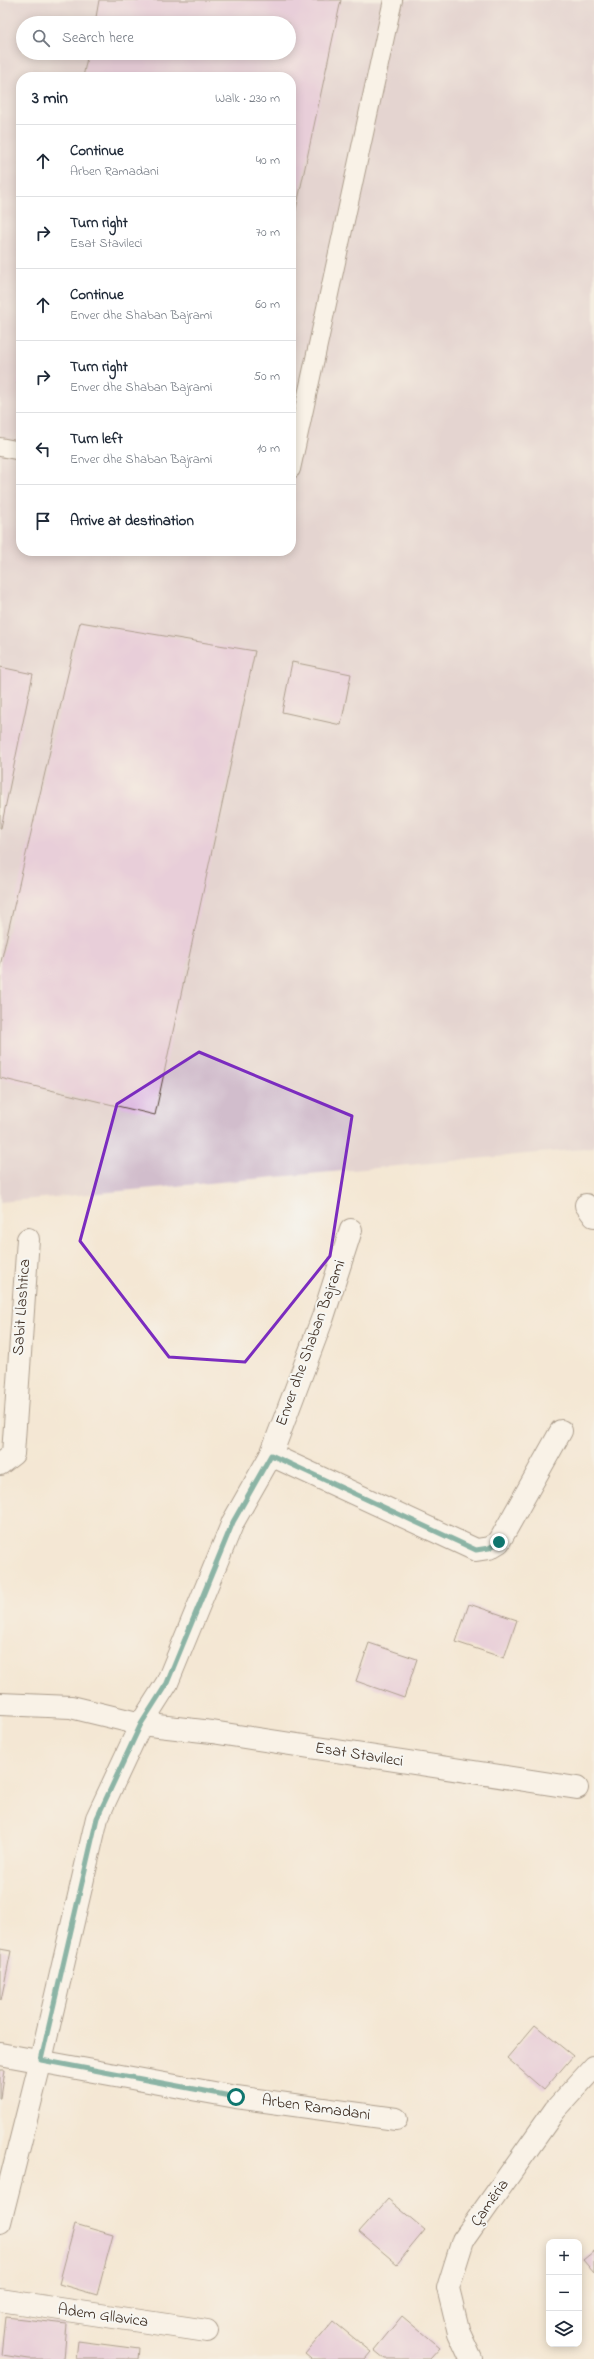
<!DOCTYPE html>
<meta charset="utf-8">
<style>
:root{--surface:#fff;--page:#f6f6f7;--text:#1f2937;--muted:#747a83;--line:#e0e1e3}
body{margin:0;font-family:"Indie Flower",sans-serif;background:var(--page);color:var(--text)}
.controls{position:absolute;right:12px;bottom:12px;display:grid;overflow:hidden;border-radius:8px;box-shadow:0 2px 10px #0003}
.controls button{width:36px;height:36px;display:grid;place-items:center;padding:0;border:0;border-bottom:1px solid var(--line);background:var(--surface);color:var(--text);font:20px sans-serif}
.stop{position:absolute;width:12px;height:12px;margin:-9px;border:3px solid #0f766e;border-radius:50%;background:#fff}
.stop.end{background:#0f766e;border-color:#fff;box-shadow:0 1px 4px #0008}
.list{margin:0;padding:0;list-style:none}
h2{display:flex;justify-content:space-between;align-items:center;height:52px;margin:0;padding:0 16px;font-size:17px}
h2 small{font-size:13px;font-weight:400;color:var(--muted)}
.list li{display:grid;grid-template-columns:26px 1fr auto;gap:12px;align-items:center;box-sizing:border-box;height:72px;padding:0 16px;border-top:1px solid var(--line)}
.list b{display:block;font-size:15px;white-space:nowrap}
.list p{margin:0;font-size:13px;white-space:nowrap;color:var(--muted)}
.list em{font-size:13px;font-style:normal;color:var(--muted)}
.icon{flex:none;width:22px;height:22px;fill:none;stroke:currentColor;stroke-width:2;stroke-linecap:round;stroke-linejoin:round}
.map{position:relative;flex:none;width:594px;height:2359px;overflow:hidden}
.search{position:absolute;background:var(--surface);box-shadow:0 2px 10px #0003;left:16px;top:16px;width:280px;height:44px;display:flex;align-items:center;gap:10px;box-sizing:border-box;padding:0 14px;border-radius:22px;color:var(--muted);font-size:15px}
.panel{position:absolute;background:var(--surface);box-shadow:0 2px 10px #0003;left:16px;top:72px;width:280px;height:484px;border-radius:16px}
.map>svg:first-child{display:block}
.industrial{fill:#d1bdcc;fill-rule:evenodd}
.building{fill:#dab0df}
.lines{fill:none;stroke-linecap:round;stroke-linejoin:round}
.lane-casing{stroke:#574639;stroke-width:20}
.street-casing{stroke:#574639;stroke-width:24}
.lane{stroke:#fff;stroke-width:18}
.street{stroke:#fff;stroke-width:22}
.route{stroke:#0f766e;stroke-width:5}
.marked{fill:none;stroke:#7b2cbf;stroke-width:3;stroke-linejoin:round}
.labels{text-anchor:middle;dominant-baseline:central;stroke-width:4;stroke-linejoin:round;paint-order:stroke}
.street-label{font-size:16px;fill:#3b2a1e;stroke:#f6f6f2}
</style>
<div class="map">
<svg width="594" height="2359" viewBox="0 0 594 2359">
<rect width="100%" height="100%" fill="#f6f6f2"/>
<filter id="ink" filterUnits="userSpaceOnUse"><feTurbulence type="fractalNoise" baseFrequency=".025" numOctaves="2"/><feDisplacementMap in="SourceGraphic" scale="8" xChannelSelector="R" yChannelSelector="G"/><feConvolveMatrix kernelMatrix="1 2 1 2 8 2 1 2 1" color-interpolation-filters="sRGB"/></filter>
<filter id="wash" filterUnits="userSpaceOnUse"><feTurbulence type="fractalNoise" baseFrequency=".012" numOctaves="4" result="noise"/><feDisplacementMap in="SourceGraphic" scale="16" xChannelSelector="R" yChannelSelector="G"/><feGaussianBlur stdDeviation="0.9" result="paint"/><feColorMatrix in="noise" values="0 0 0 0 0 0 0 0 0 0 0 0 0 0 0 0 0 1.4 0 .05"/><feComposite in="paint" operator="in"/></filter>
<g filter="url(#wash)">
<rect width="100%" height="100%" fill="#f4e7d4"/>
<path class="industrial" d="M0 0H594V1148L0 1202ZM23 23H289V53H23ZM21 77H291V551H21Z"/>
<g id="blocks">
<g class="building">
<polygon points="99,0 341,0 292,228 291,77 83,77 88,53 289,53 289,23 95,23"/>
<polygon points="20,369 21,369 21,385 17,384"/>
<polygon points="80,622 255,651 155,1115 0,1078 0,966"/>
<polygon points="292,662 351,674 341,725 282,712"/>
<polygon points="0,667 33,674 1,828 0,828"/>
<polygon points="469,1604 517,1620 504,1658 456,1642"/>
<polygon points="369,1643 417,1659 404,1698 356,1681"/>
<polygon points="0,1949 11,1951 1,2000 0,1999"/>
<polygon points="535,2025 573,2056 544,2090 507,2058"/>
<polygon points="0,2070 5,2070 1,2098 0,2098"/>
<polygon points="388,2199 425,2230 397,2264 359,2232"/>
<polygon points="75,2224 113,2235 97,2295 59,2284"/>
<polygon points="594,2251 594,2273 583,2260"/>
<polygon points="402,2316 440,2348 430,2359 385,2359 374,2350"/>
<polygon points="6,2317 67,2324 64,2359 28,2359 2,2355"/>
<polygon points="333,2321 371,2352 365,2359 311,2359 305,2354"/>
<polygon points="78,2341 139,2349 138,2359 76,2359"/>
</g>
</g>
</g>
<g filter="url(#ink)">
<use href="#blocks" fill-opacity="0" stroke="#574639" stroke-width="1"/>
<g class="lines">
<defs>
<g id="lane">
<polyline points="0,447 21,451"/>
<polyline points="291,469 393,0"/>
</g>
<g id="street">
<polyline points="586,1205 594,1216"/>
<polyline points="271,1455 476,1550 489,1548 499,1542 561,1431"/>
<polyline points="0,1464 13,1454 28,1239"/>
<polyline points="0,1704 71,1707 141,1724 212,1732 577,1788"/>
<polyline points="0,2054 236,2097 396,2119"/>
<polyline points="0,2222 41,2060 97,1818 141,1724 167,1683 233,1522 271,1455 323,1317 351,1230"/>
<polyline points="0,2300 207,2331"/>
<polyline points="471,2359 459,2333 448,2288 463,2240 555,2110 594,2067"/>
</g>
</defs>
<use href="#lane" class="lane-casing"/>
<use href="#street" class="street-casing"/>
<use href="#lane" class="lane"/>
<use href="#street" class="street"/>
</g>
</g>
<g class="lines" filter="url(#ink)">
<polyline class="route" points="236,2097 41,2060 97,1818 141,1724 167,1683 233,1522 271,1455 476,1550 489,1548 499,1542"/>
</g>
<path d="M0 0H594V2359H0ZM199 1052 352 1116 330 1256 245 1362 169 1357 80 1241 117 1104Z" fill="#f4e7d4" fill-opacity=".55" fill-rule="evenodd"/>
<path class="marked" d="M199 1052 352 1116 330 1256 245 1362 169 1357 80 1241 117 1104Z"/>
<g class="labels">
<g class="street-label">
<text transform="translate(22 1307) rotate(-86)">Sabit Llashtica</text>
<text transform="translate(311 1343) rotate(-70)">Enver dhe Shaban Bajrami</text>
<text transform="translate(359 1755) rotate(9)">Esat Stavileci</text>
<text transform="translate(316 2108) rotate(8)">Arben Ramadani</text>
<text transform="translate(490 2203) rotate(-55)">Çamëria</text>
<text transform="translate(103 2316) rotate(8)">Adem Gllavica</text>
</g>
</g>
</svg>
<div class="controls">
<button>+</button>
<button>−</button>
<button><svg class="icon" aria-label="layers" viewBox="0 0 24 24"><path d="M12 4l9 5-9 5-9-5zM3 14l9 5 9-5"/></svg></button>
</div>
<div class="stop" style="left:236px;top:2097px"></div>
<div class="stop end" style="left:499px;top:1542px"></div>
<div class="search"><svg class="icon" aria-label="search" viewBox="0 0 24 24"><circle cx="10" cy="10" r="6"/><path d="M15 15l6 6"/></svg>Search here</div>
<section class="panel">
<h2>3 min<small>Walk · 230 m</small></h2>
<ul class="list">
<li><svg class="icon" aria-label="ahead" viewBox="0 0 24 24"><path d="M12 20V5M6 11l6-6 6 6"/></svg><div><b>Continue</b><p>Arben Ramadani</p></div><em>40 m</em></li>
<li><svg class="icon" aria-label="right" viewBox="0 0 24 24"><path d="M7 20v-9h11M14 6l5 5-5 5"/></svg><div><b>Turn right</b><p>Esat Stavileci</p></div><em>70 m</em></li>
<li><svg class="icon" aria-label="ahead" viewBox="0 0 24 24"><path d="M12 20V5M6 11l6-6 6 6"/></svg><div><b>Continue</b><p>Enver dhe Shaban Bajrami</p></div><em>60 m</em></li>
<li><svg class="icon" aria-label="right" viewBox="0 0 24 24"><path d="M7 20v-9h11M14 6l5 5-5 5"/></svg><div><b>Turn right</b><p>Enver dhe Shaban Bajrami</p></div><em>50 m</em></li>
<li><svg class="icon" aria-label="left" viewBox="0 0 24 24"><path d="M17 20v-9H6M10 6l-5 5 5 5"/></svg><div><b>Turn left</b><p>Enver dhe Shaban Bajrami</p></div><em>10 m</em></li>
<li><svg class="icon" aria-label="arrive" viewBox="0 0 24 24"><path d="M6 21V4h12l-3 4 3 4H6"/></svg><div><b>Arrive at destination</b></div></li>
</ul>
</section>
</div>
